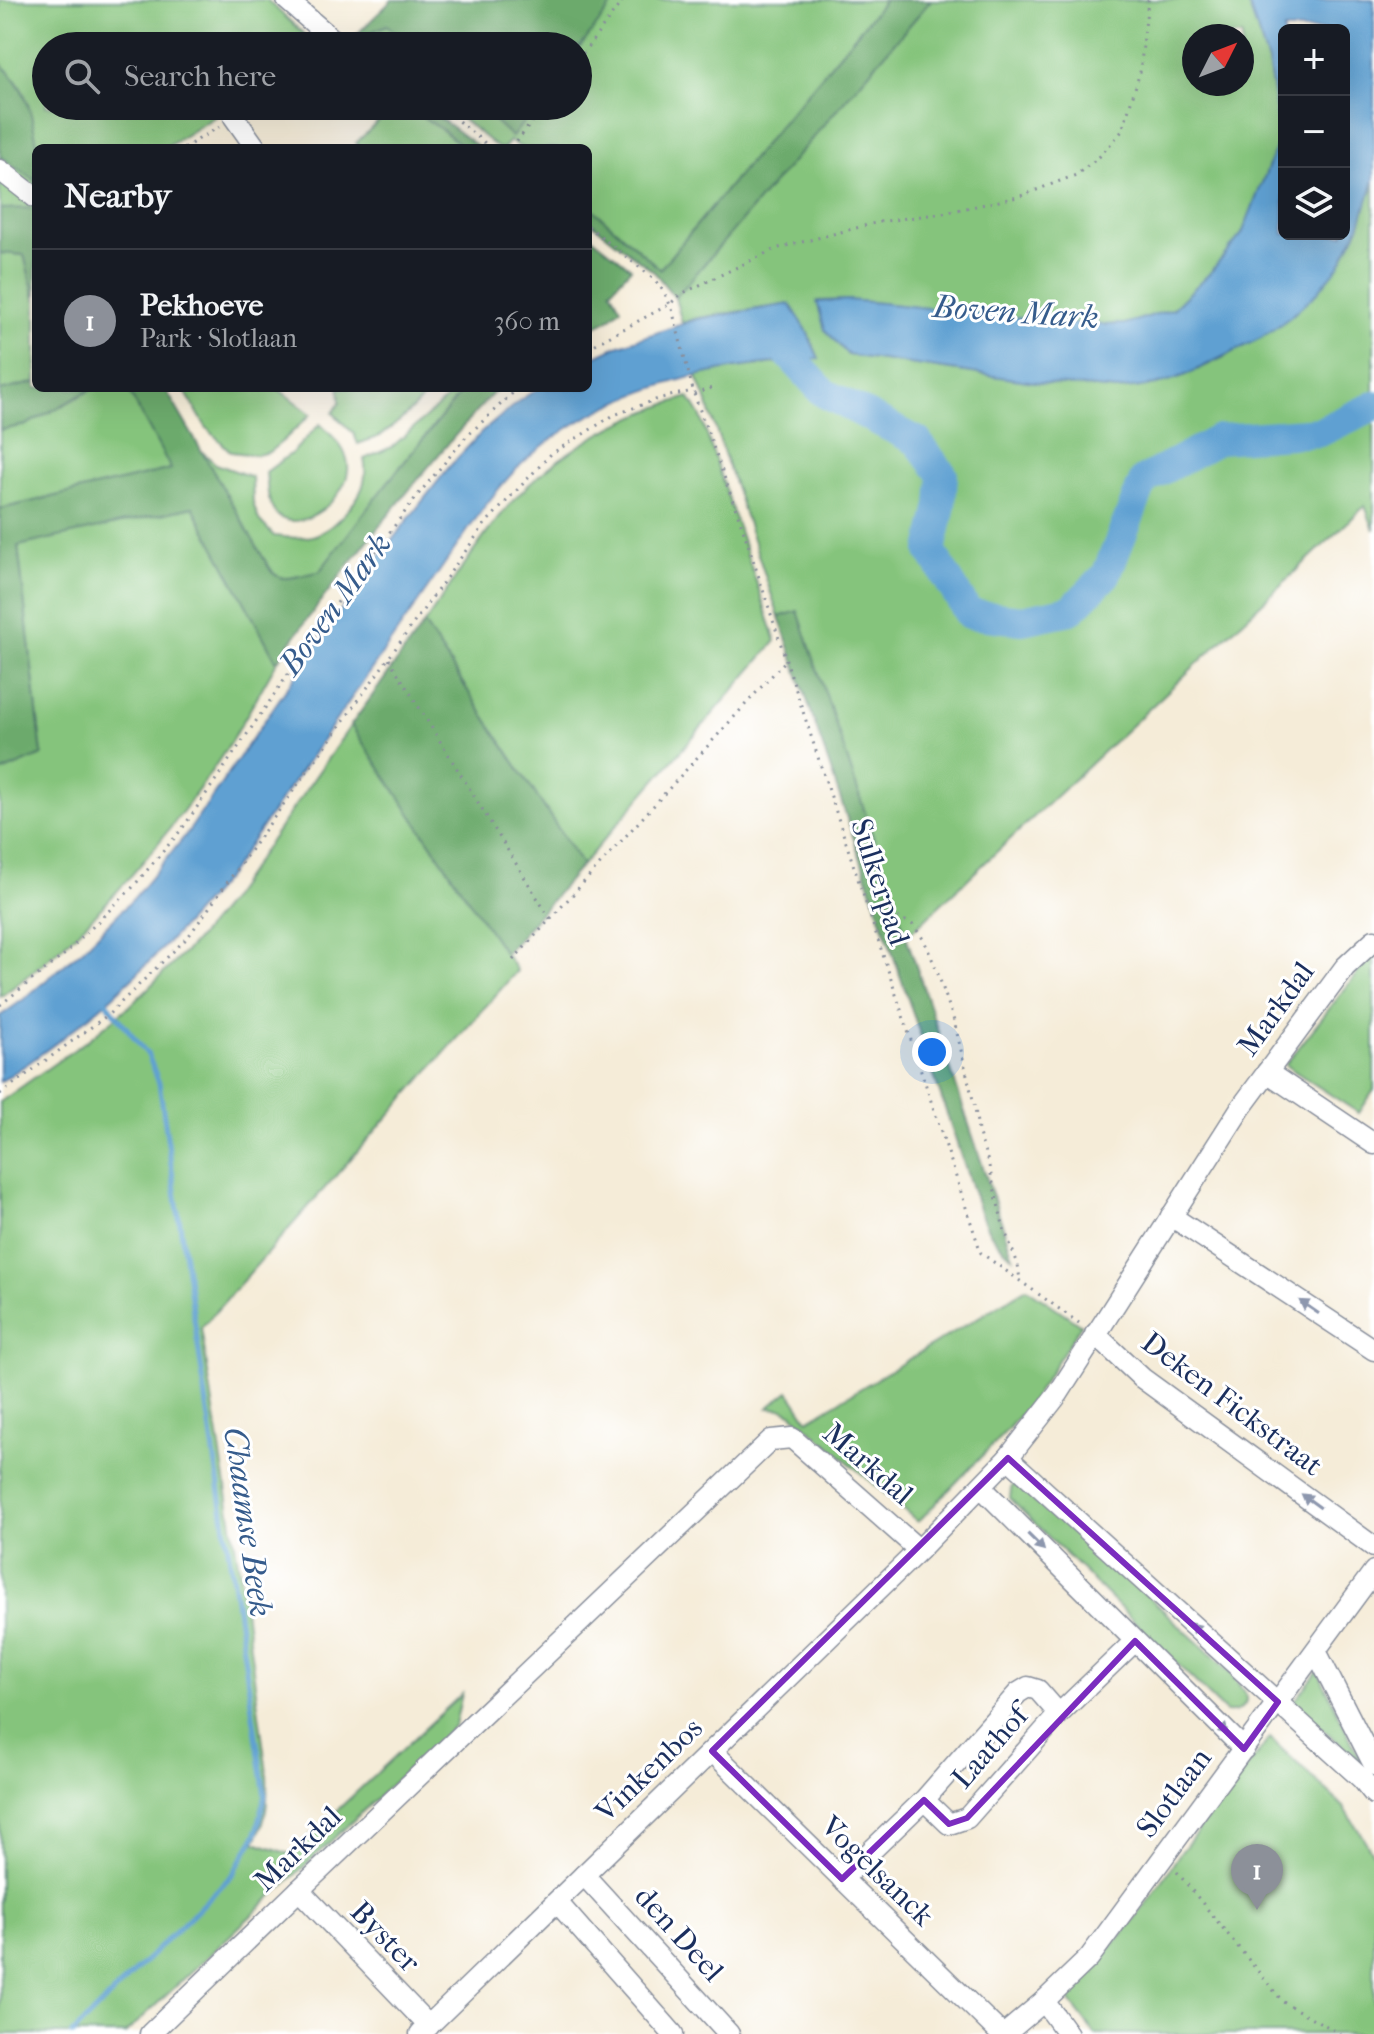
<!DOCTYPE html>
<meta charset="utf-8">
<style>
:root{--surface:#171b24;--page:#242831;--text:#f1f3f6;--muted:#9ea1a6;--line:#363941;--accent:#8c9099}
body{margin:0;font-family:"IM FELL French Canon",serif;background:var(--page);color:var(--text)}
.controls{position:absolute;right:24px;top:24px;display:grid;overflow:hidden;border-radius:12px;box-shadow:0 8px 32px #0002}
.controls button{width:72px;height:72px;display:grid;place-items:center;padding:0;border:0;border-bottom:2px solid var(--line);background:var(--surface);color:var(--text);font:40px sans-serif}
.compass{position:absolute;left:1182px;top:24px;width:72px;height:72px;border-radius:50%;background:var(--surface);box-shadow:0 8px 32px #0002;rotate:48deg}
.you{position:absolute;left:932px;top:1052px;width:28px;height:28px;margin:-20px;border:6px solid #fff;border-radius:50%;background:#1a73e8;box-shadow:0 0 0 12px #1a73e833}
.badge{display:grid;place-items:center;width:52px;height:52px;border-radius:50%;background:var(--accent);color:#fff;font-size:26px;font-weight:700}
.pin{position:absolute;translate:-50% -66px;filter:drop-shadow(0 2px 4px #0008)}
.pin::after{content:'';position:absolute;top:42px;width:28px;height:24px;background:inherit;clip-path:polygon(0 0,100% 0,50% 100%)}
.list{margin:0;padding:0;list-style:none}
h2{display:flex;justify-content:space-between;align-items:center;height:104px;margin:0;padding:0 32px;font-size:34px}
h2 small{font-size:26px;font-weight:400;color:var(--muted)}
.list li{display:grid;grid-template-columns:52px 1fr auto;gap:24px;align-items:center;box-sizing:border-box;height:144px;padding:0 32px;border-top:2px solid var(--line)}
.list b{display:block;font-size:30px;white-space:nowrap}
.list p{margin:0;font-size:26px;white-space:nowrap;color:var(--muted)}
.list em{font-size:26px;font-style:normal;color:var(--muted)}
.icon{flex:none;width:44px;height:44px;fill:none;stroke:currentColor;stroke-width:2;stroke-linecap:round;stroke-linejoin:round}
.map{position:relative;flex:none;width:1374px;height:2034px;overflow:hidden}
.search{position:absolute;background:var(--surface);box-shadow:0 8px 32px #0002;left:32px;top:32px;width:560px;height:88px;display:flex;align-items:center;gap:20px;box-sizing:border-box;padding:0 28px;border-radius:44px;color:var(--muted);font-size:30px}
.panel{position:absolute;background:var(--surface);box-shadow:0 8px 32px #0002;left:32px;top:144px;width:560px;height:248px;border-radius:12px}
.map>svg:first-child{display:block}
.green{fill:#85c47c;stroke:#507a6d;stroke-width:2;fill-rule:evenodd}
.forest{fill:#6caa6c;stroke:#446c65;stroke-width:2}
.water{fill:#5fa0d2;stroke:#3d6898;stroke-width:2;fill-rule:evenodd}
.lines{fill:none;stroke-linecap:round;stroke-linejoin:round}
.stream{stroke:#5fa0d2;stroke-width:5}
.river{stroke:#5fa0d2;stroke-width:30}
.minor-casing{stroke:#888e9b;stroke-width:23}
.path{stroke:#888e9b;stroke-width:3;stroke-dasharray:2 6;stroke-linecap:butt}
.minor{stroke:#fff;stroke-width:20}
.oneway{fill:#8d97ae}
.marked{fill:none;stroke:#7b2cbf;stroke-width:6;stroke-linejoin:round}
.labels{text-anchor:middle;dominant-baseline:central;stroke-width:6;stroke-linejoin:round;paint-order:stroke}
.street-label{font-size:30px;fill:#1b2f5e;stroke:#fff}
.water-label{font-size:32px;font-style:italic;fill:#365c8c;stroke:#fff}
</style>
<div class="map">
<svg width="1374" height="2034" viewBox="0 0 1374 2034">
<rect width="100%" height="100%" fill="#fff"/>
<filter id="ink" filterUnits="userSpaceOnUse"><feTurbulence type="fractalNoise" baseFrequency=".0125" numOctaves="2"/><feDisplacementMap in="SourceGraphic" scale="16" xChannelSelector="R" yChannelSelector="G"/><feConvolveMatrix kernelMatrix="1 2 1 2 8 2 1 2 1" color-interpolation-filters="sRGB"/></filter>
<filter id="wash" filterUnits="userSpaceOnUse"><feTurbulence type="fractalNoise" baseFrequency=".006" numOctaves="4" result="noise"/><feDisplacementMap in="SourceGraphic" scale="32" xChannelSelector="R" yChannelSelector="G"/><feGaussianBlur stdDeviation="1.8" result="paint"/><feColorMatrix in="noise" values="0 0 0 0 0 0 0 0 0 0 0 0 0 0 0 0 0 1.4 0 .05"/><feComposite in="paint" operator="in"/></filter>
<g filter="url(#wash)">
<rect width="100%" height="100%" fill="#f5ecd8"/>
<g class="green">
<path d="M0 0H267L317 46H46V106H232L165 148H36V242L0 244V75L28 104C23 87 13 76 0 63Z"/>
<polygon points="433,0 885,0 660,269 588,205 588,148 522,148 510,141 504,148 498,148 446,106 578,106 578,46 358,46 350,41 387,25"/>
<path d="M931 0H1247L1268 62 1276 110 1278 142 1242 234 1210 273 1173 309 1125 324 1104 325 1065 323 881 303 847 300 818 301 848 355 1042 383 1117 390 1156 385 1186 375 1225 357 1317 293 1372 190 1374 180V530L1365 506 906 937 798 612 779 617 704 394 696 375 711 371 819 358 806 329 790 304 697 318 682 323 675 298ZM1194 36H1242V84H1194Z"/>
<polygon points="394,106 406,106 444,131 464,148 361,148 356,143"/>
<polygon points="0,253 24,255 36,301 36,382 0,391"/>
<polygon points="94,388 127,388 172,469 0,509 0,430 26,425"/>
<polygon points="183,388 277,388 311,414 284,440 269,452 257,455 231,452 206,427"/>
<polygon points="339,388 434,388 402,419 380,436 358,444 354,434 333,413 340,402"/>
<path d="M459 388H465L383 488 319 573C304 573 292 580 277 578L258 550 201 451 216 464 252 477 253 503 259 520 274 536C288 537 304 540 318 534 328 530 335 523 343 515 359 499 369 483 364 459L392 447Z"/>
<path d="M689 397 701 417 776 641 582 865 424 624C452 584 479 540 511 503 558 451 623 416 689 397Z"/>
<path d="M320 424C332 436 345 446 348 464 353 499 285 548 270 503 267 493 267 481 266 472L293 452Z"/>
<path d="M193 506 277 662C260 691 244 722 225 751 164 844 91 931 0 997V773L42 754 18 546Z"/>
<path d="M351 725 517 971 201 1328 243 1594 267 1773C268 1798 268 1819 255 1842L290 1854 462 1694 455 1725 125 2034H0V1102L89 1039 133 1003 193 944 228 902Z"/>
<polygon points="1374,952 1374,1090 1359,1113 1285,1065"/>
<polygon points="1027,1288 1081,1325 1028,1406 1006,1431 918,1522 791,1413 783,1409 768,1408 789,1391 808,1420"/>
<path d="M1025 1483C1078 1531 1131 1579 1183 1629 1203 1648 1229 1667 1243 1691 1252 1704 1239 1714 1226 1712L1010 1499 1011 1489 1013 1485Z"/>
<polygon points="1318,1671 1362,1763 1293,1703"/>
<path d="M1270 1738 1344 1807 1374 1855V2034H1095L1066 1996C1107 1953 1148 1908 1178 1856Z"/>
</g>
<g class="forest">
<polygon points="392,0 616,0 578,50 578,46 411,46 387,25 350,41"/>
<polygon points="885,0 931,0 675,298 655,273 588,220 588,205 660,269"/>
<path d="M0 63C30 92 30 109 38 148H36V181L0 156Z"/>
<polygon points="406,106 424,106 480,148 464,148 444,131"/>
<polygon points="478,106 536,106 512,137"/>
<polygon points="36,208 36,301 24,255 0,253 0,209"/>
<polygon points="588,234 631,268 611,290 621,308 608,320 588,330"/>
<polygon points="36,382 36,388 94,388 26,425 0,430 0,391"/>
<path d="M127 388H165L271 571C285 586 302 573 319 572L383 488 465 388H498C453 436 411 487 370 538 338 579 306 618 277 662L193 507 18 546 42 755 0 773V509L171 469Z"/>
<path d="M798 611 1013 1257C994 1241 989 1235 980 1212L779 617Z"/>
<polygon points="424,624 582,865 505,954 351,725"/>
</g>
<g class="water">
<path d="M1247 0H1374V180L1359 227 1339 266 1317 293 1289 318 1261 338 1186 375 1156 385 1117 390 1042 383 848 355 825 330 817 302 847 300 881 303 1065 323 1104 325 1125 324 1173 309 1210 273 1242 234 1278 142 1276 110 1268 62ZM1284 30H1344V234H1284Z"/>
<path d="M790 304 806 329 819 359C716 365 607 388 527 459 510 474 496 492 482 510L230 873C162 954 90 1025 0 1082V1016L24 999 83 949 134 898 186 835 366 573 450 466 481 433 520 400 539 388H588V360L617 346 697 319Z"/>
</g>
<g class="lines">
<polyline class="stream" points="72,2034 233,1874 257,1833 265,1796 159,1083 148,1055 104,999"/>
<polyline class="river" points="771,335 824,393 917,441 943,475 941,505 931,551 969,614 1022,620 1071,610 1106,575 1144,480 1219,439 1320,432 1374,406"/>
</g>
</g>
<g filter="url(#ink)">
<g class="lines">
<defs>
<g id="minor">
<polyline points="287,0 339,45"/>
<polyline points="234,117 256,148"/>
<polyline points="0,170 36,198"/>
<polyline points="1267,1072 1374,1144"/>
<polyline points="1171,1216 1374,1350"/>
<polyline points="1095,1334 1142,1378 1374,1547"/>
<polyline points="1008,1458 1362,1779 1374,1794"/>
<polyline points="981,1487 1244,1749"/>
<polyline points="1316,1651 1374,1765"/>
<polyline points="1059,1714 1135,1641"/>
<polyline points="712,1751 1001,2034"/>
<polyline points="584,1875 729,2034"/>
<polyline points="842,1879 924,1800 1018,1693 1028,1687 1038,1690 1059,1714 967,1818 949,1824 924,1800"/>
<polyline points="299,1890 429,2026"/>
<polyline points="557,1902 673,2034"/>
<polyline points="1044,2001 1068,2034"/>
<polyline points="150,2034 299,1890 771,1440 792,1438 919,1550"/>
<polyline points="420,2034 919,1550 1008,1458 1058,1394 1240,1109 1345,967 1374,940"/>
<polyline points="1005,2034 1044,2001 1089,1958 1374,1571"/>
</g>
</defs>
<use href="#minor" class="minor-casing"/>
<g class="path">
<polyline points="578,60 623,0"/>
<polyline points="440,106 491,148"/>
<polyline points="184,148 219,127"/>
<polyline points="512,148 544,106"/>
<polyline points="588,226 655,280 664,292 672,309 694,394 742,526 981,1253 1079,1323"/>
<polyline points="588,348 670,304 681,294 775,249 879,222 943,213 1018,197 1076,175 1099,157 1122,131 1140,72 1148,0"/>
<polyline points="694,394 712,388"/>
<polyline points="389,659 551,920"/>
<polyline points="867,907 900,918 913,925 924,940 936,968 954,1021 975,1108 978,1131 988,1162 1004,1229 1018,1264 1020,1281"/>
<polyline points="513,960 786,660"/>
<polyline points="0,1005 65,954 132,888 182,829 346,590 417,496 465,438 518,388"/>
<polyline points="0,1094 109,1014 188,937 485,524 551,454 614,415 661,398 693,391"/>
<polyline points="1177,1872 1283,2002 1341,2034"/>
</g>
<use href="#minor" class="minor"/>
</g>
<defs><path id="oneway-solid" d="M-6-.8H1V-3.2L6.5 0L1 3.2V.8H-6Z" transform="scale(2)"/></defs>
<g class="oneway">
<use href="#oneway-solid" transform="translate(1309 1307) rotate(-146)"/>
<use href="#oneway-solid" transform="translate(1311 1501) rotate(-144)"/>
<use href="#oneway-solid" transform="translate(1036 1542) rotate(45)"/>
<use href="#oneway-solid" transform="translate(1199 1631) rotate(-138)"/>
<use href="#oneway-solid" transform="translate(1220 1726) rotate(45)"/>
</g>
</g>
<path class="marked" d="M1008 1458 1278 1702 1244 1749 1135 1641 967 1818 949 1824 924 1800 842 1879 712 1751Z"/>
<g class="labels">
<g class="street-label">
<text transform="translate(880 882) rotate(72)">Sulkerpad</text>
<text transform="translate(1276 1009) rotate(-54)">Markdal</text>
<text transform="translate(1232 1404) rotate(37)">Deken Fickstraat</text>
<text transform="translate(868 1464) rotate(41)">Markdal</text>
<text transform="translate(990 1747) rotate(-49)">Laathof</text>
<text transform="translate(649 1770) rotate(-44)">Vinkenbos</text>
<text transform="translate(1174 1793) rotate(-53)">Slotlaan</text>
<text transform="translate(298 1849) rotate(-44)">Markdal</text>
<text transform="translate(877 1871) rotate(44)">Vogelsanck</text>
<text transform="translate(679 1934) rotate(48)">den Deel</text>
<text transform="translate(385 1937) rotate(46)">Byster</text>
</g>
<g class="water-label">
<text transform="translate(1016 312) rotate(4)">Boven Mark</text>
<text transform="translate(335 604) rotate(-54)">Boven Mark</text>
<text transform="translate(248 1522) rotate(82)">Chaamse Beek</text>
</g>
</g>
</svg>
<div class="controls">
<button>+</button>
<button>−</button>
<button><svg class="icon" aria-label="layers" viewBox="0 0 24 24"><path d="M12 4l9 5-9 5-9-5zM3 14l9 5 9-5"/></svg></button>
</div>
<svg class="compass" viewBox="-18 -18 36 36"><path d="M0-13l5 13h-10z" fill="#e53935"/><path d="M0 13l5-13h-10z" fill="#9ea1a6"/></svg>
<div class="you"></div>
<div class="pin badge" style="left:1257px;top:1910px">1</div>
<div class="search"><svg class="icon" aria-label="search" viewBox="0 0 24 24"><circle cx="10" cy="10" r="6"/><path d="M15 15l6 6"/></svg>Search here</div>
<section class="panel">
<h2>Nearby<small></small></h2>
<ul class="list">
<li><span class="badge">1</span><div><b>Pekhoeve</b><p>Park · Slotlaan</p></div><em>360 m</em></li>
</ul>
</section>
</div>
